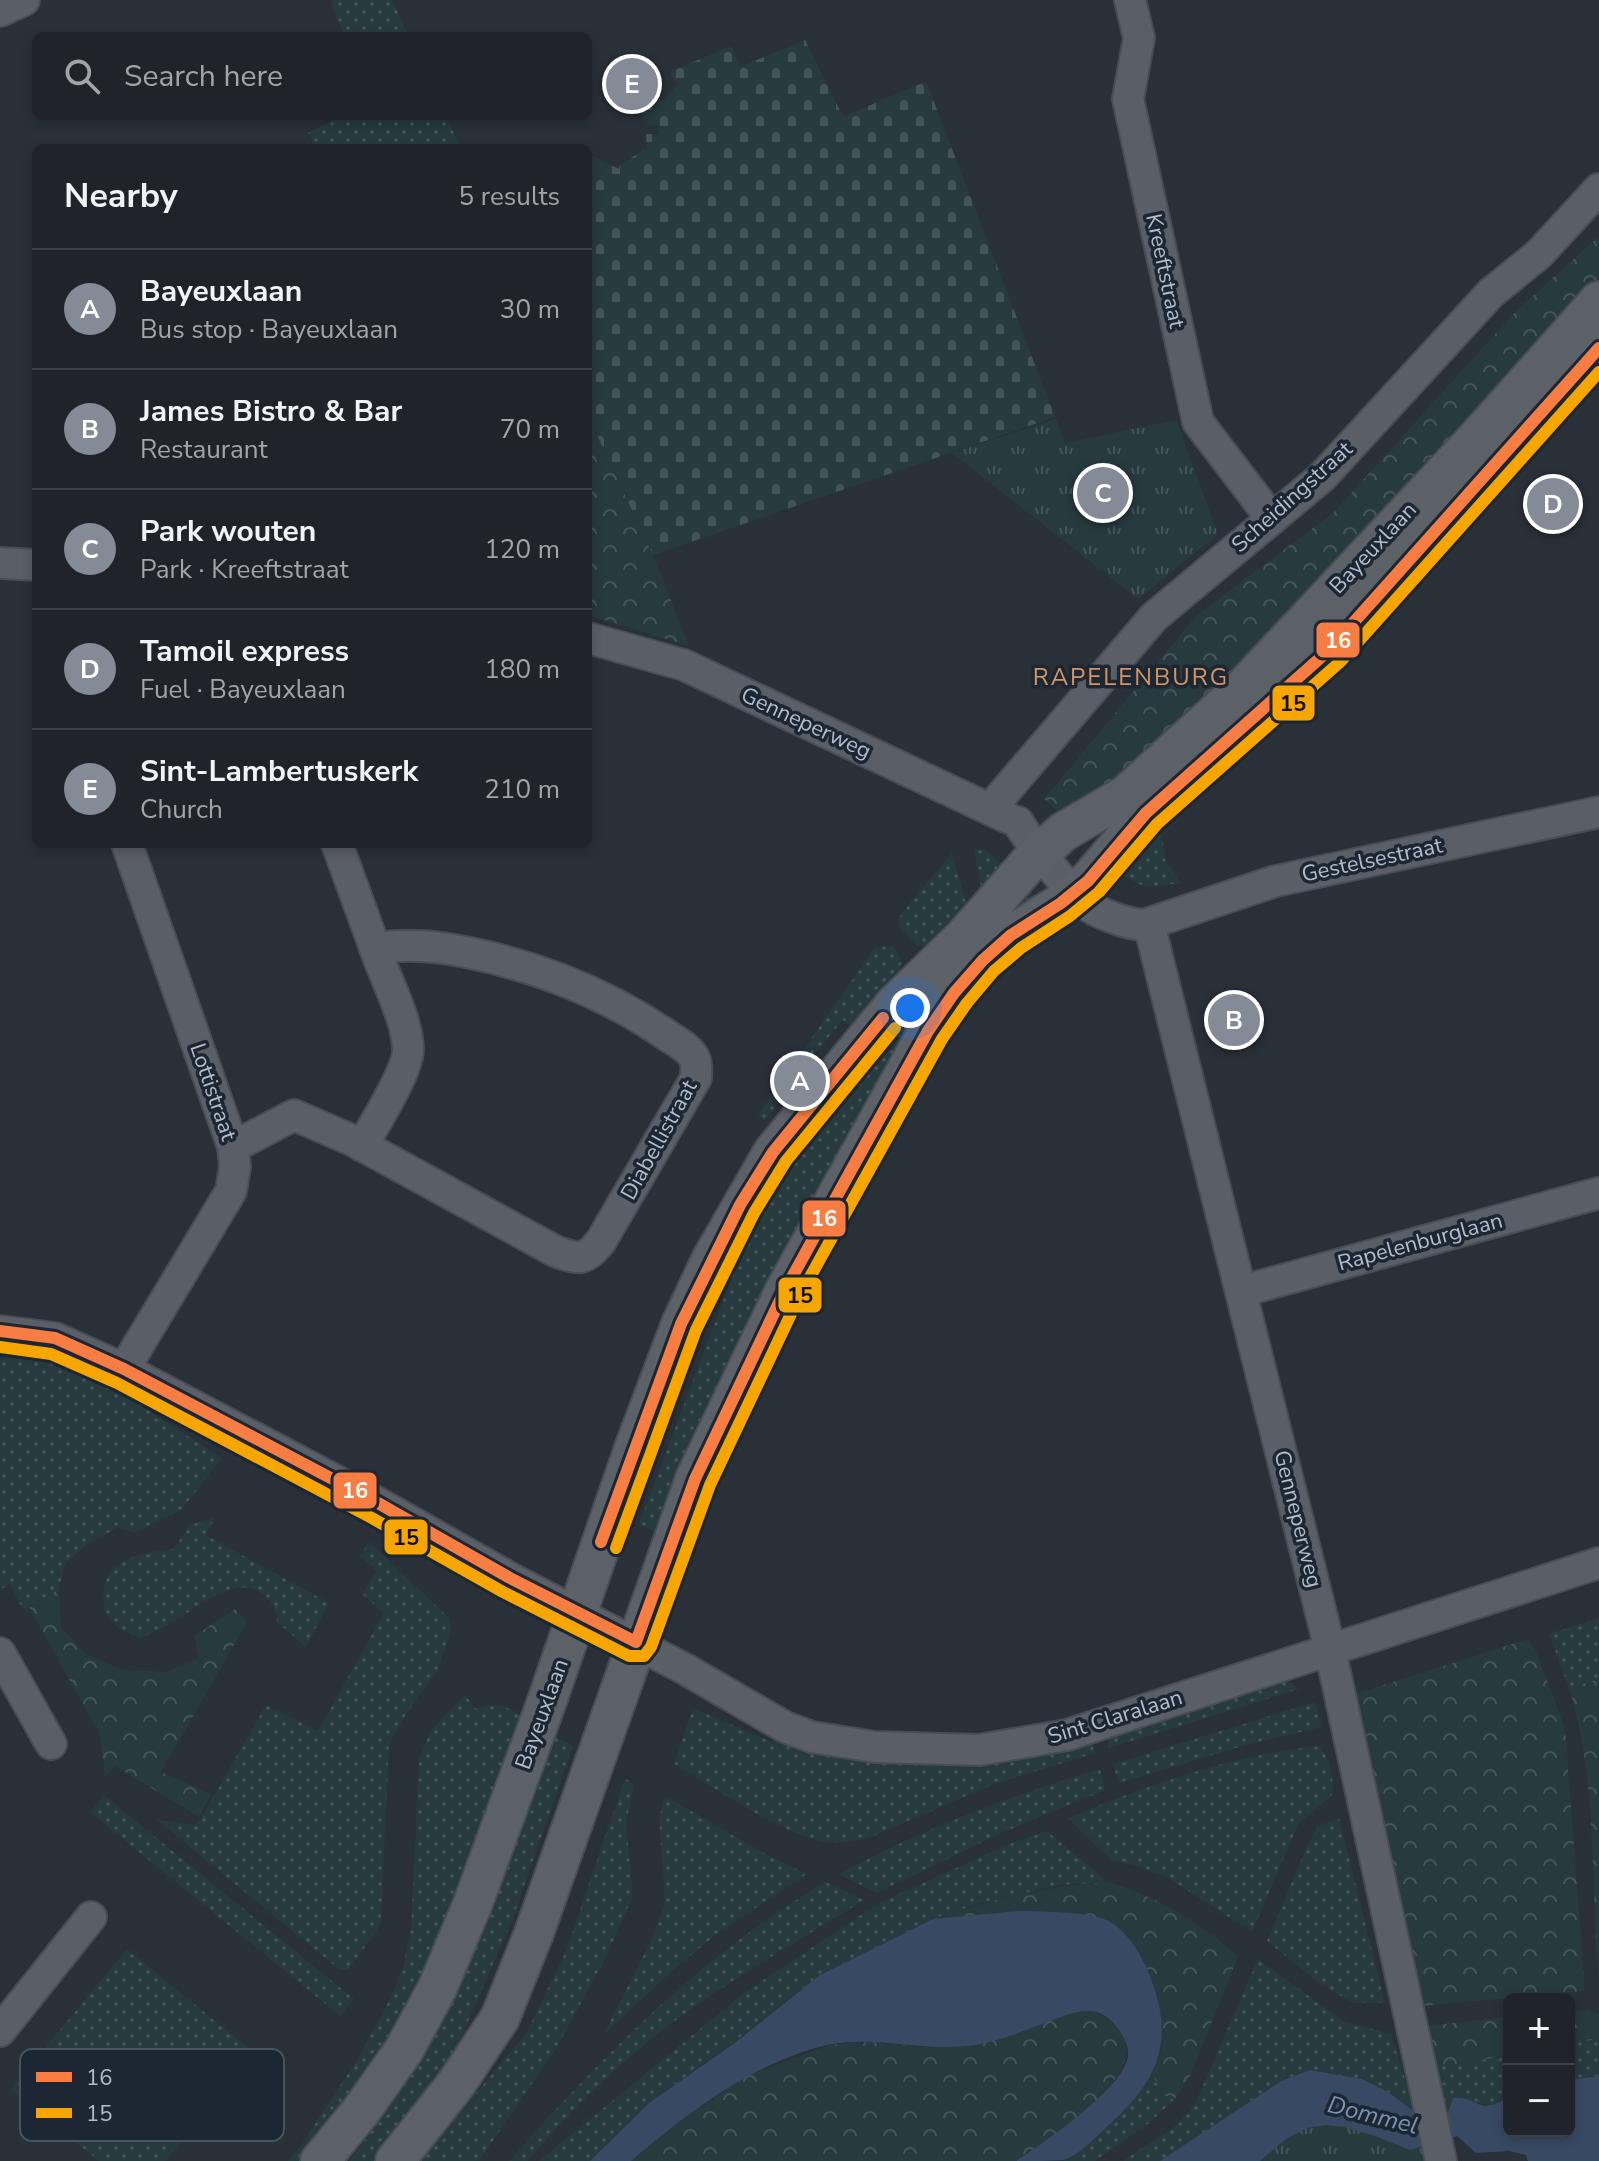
<!DOCTYPE html>
<meta charset="utf-8">
<style>
:root{--surface:#20242a;--page:#282c32;--text:#f1f3f6;--muted:#a2a4a8;--line:#3d4147;--accent:#848b96}
body{margin:0;font-family:"Nunito Sans",sans-serif;background:var(--page);color:var(--text)}
.controls{position:absolute;right:24px;bottom:24px;display:grid;overflow:hidden;border-radius:12px;box-shadow:0 4px 12px #0003}
.controls button{width:72px;height:72px;display:grid;place-items:center;padding:0;border:0;border-bottom:2px solid var(--line);background:var(--surface);color:var(--text);font:40px sans-serif}
.you{position:absolute;left:910px;top:1008px;width:28px;height:28px;margin:-20px;border:6px solid #fff;border-radius:50%;background:#1a73e8;box-shadow:0 0 0 12px #1a73e833}
.badge{display:grid;place-items:center;width:52px;height:52px;border-radius:50%;background:var(--accent);color:#fff;font-size:26px;font-weight:700}
.pin{position:absolute;translate:-50% -50%;border:4px solid #fff;box-shadow:0 2px 8px #0006}
.list{margin:0;padding:0;list-style:none}
h2{display:flex;justify-content:space-between;align-items:center;height:104px;margin:0;padding:0 32px;font-size:34px}
h2 small{font-size:26px;font-weight:400;color:var(--muted)}
.list li{display:grid;grid-template-columns:52px 1fr auto;gap:24px;align-items:center;box-sizing:border-box;height:120px;padding:0 32px;border-top:2px solid var(--line)}
.list b{display:block;font-size:30px;white-space:nowrap}
.list p{margin:0;font-size:26px;white-space:nowrap;color:var(--muted)}
.list em{font-size:26px;font-style:normal;color:var(--muted)}
.icon{flex:none;width:44px;height:44px;fill:none;stroke:currentColor;stroke-width:2;stroke-linecap:round;stroke-linejoin:round}
.map{position:relative;flex:none;width:1599px;height:2161px;overflow:hidden}
.search{position:absolute;background:var(--surface);box-shadow:0 4px 12px #0003;left:32px;top:32px;width:560px;height:88px;display:flex;align-items:center;gap:20px;box-sizing:border-box;padding:0 28px;border-radius:12px;color:var(--muted);font-size:30px}
.panel{position:absolute;background:var(--surface);box-shadow:0 4px 12px #0003;left:32px;top:144px;width:560px;height:704px;border-radius:12px}
.map>svg:first-child{display:block}
.grass{fill:url(#grass-dots)}
.forest{fill:url(#forest-crowns)}
.cemetery{fill:url(#cemetery-stones)}
.park{fill:url(#park-tufts)}
.water{fill:#384963}
.lines{fill:none;stroke-linecap:round;stroke-linejoin:round}
.minor-casing{stroke:#484c53;stroke-width:34}
.major-casing{stroke:#484c55;stroke-width:42}
.minor{stroke:#5a5e66;stroke-width:30}
.major{stroke:#5c6168;stroke-width:38}
.bus-1-casing{stroke:#1d2633;stroke-width:18}
.bus-2-casing{stroke:#1d2633;stroke-width:18}
.bus-1{stroke:#f77d43;stroke-width:12}
.bus-2{stroke:#f7a600;stroke-width:12}
.labels{text-anchor:middle;dominant-baseline:central;stroke-width:7;stroke-linejoin:round;paint-order:stroke}
.street-label{font-size:22px;fill:#b4bcc9;stroke:#1d2633}
.neighbourhood-label{font-size:24px;letter-spacing:2px;fill:#d59563;stroke:#1d2633}
.water-label{font-size:24px;font-style:italic;fill:#7c92b1;stroke:#1d2633}
.key{fill:#1d2633;stroke:#4a5360;stroke-width:2}
.key-label{font-size:22px;fill:#b4bcc9}
.line-badge{stroke:#1d2633;stroke-width:3}
.badge-label{font-size:22px;text-anchor:middle;font-weight:bold;fill:#fff}
.pale-badge-label{font-size:22px;text-anchor:middle;font-weight:bold;fill:#111}
</style>
<div class="map">
<svg width="1599" height="2161" viewBox="0 0 1599 2161">
<defs>
<pattern id="grass-dots" width="8" height="8" patternUnits="userSpaceOnUse" patternTransform="scale(2)"><rect width="8" height="8" fill="#273a3e"/><path d="M2 2h.1M6 6h.1" fill="none" stroke="#445559" stroke-width="1.8" stroke-linecap="round"/></pattern>
<pattern id="forest-crowns" width="20" height="18" patternUnits="userSpaceOnUse" patternTransform="scale(2)"><rect width="20" height="18" fill="#273a3e"/><path d="M2 6a3 3 0 1 1 6 0M12 15a3 3 0 1 1 6 0" fill="none" stroke="#445559"/></pattern>
<pattern id="cemetery-stones" width="16" height="16" patternUnits="userSpaceOnUse" patternTransform="scale(2)"><rect width="16" height="16" fill="#273a3e"/><path d="M2 7V4a2 2 0 0 1 4 0v3zM10 15v-3a2 2 0 0 1 4 0v3z" fill="#445559"/></pattern>
<pattern id="park-tufts" width="24" height="20" patternUnits="userSpaceOnUse" patternTransform="scale(2)"><rect width="24" height="20" fill="#273a3e"/><path d="M3 7l-1-3M5 7V3M7 7l1-3M15 17l-1-3M17 17v-4M19 17l1-3" fill="none" stroke="#445559"/></pattern>
</defs>
<rect width="100%" height="100%" fill="#2a3038"/>
<g class="grass">
<polygon points="333,0 392,0 409,36 345,36 332,7"/>
<polygon points="342,116 446,116 461,148 315,148 308,133"/>
<polygon points="1161,831 1166,862 1181,883 1145,887 1117,872 1116,865"/>
<polygon points="974,849 984,849 1008,869 984,903"/>
<polygon points="952,853 970,917 932,947 917,946 898,927 901,914"/>
<polygon points="1023,883 1039,902 913,1021 862,1106 662,1535 639,1524 735,1269 749,1223 783,1159"/>
<polygon points="893,946 901,959 900,976 851,1027 843,1020 806,1064 765,1121 758,1115 875,947"/>
<polygon points="39,1357 93,1375 222,1458 181,1510 134,1533 118,1527 85,1546 65,1564 59,1589 23,1610 10,1584 0,1590 0,1359"/>
<path d="M215 1517 206 1535 329 1603 306 1647 277 1622C276 1611 275 1608 268 1599 241 1567 195 1610 168 1625 159 1630 149 1634 140 1638L118 1628 105 1613C104 1605 102 1595 104 1587 110 1557 149 1551 174 1549L189 1525Z"/>
<polygon points="369,1542 449,1618 451,1631 438,1669 405,1716 389,1744 381,1920 379,1928 348,1970 340,1970 157,1820 197,1825 266,1705 318,1731 384,1613 362,1594 377,1571 360,1556"/>
<polygon points="1599,1618 1599,1679 1569,1688 1549,1634"/>
<polygon points="1286,1680 1299,1689 1109,1748 1107,1734"/>
<path d="M465 1695 476 1709C499 1700 506 1707 527 1719L425 1983 311 2161H288L302 2144 358 2058 388 2003 403 1968 411 1928 419 1758 432 1729Z"/>
<polygon points="1315,1702 1322,1727 1246,1745 1119,1783 1113,1764"/>
<path d="M693 1708 770 1741 829 1756 895 1764 965 1762 1091 1741 1095 1753 994 1784 871 1837C854 1842 834 1845 816 1840 771 1828 716 1788 674 1764Z"/>
<polygon points="551,1734 573,1746 512,1921 442,2081 374,2161 349,2161 377,2124 418,2060"/>
<path d="M1319 1746C1331 1760 1334 1777 1332 1795L1298 1824 1252 1932 1168 1878 1134 1865 1112 1861 1068 1818C1150 1784 1230 1756 1319 1746Z"/>
<path d="M1100 1769 1105 1790 1001 1833 877 1893 839 1874C923 1829 1009 1796 1100 1769Z"/>
<polygon points="625,1778 634,1785 626,1823 633,1896 606,1957 556,2049 479,2161 420,2161 527,2032 567,1949"/>
<polygon points="104,1795 354,1999 340,2016 90,1812"/>
<polygon points="665,1796 769,1856 807,1874 718,1933 671,1972 603,2035 650,1943 665,1902 659,1819"/>
<polygon points="1339,1818 1385,2003 1353,2003 1316,1981 1267,1941 1309,1842 1319,1826"/>
<polygon points="1047,1831 1108,1882 1060,1885 980,1903 933,1919 820,1975 732,2043 649,2103 590,2161 539,2161 745,1992 879,1903 1009,1844"/>
<path d="M826 1882 864 1900C794 1944 719 1985 654 2037 607 2074 566 2117 527 2161H509C603 2056 703 1953 826 1882Z"/>
<polygon points="127,1949 257,2055 165,2161 99,2161 11,2089"/>
<polygon points="1258,1959 1343,2021 1391,2034 1415,2112 1388,2092 1362,2079 1310,2070 1281,2081 1160,2161 1123,2161 1177,2125 1195,2104"/>
<polygon points="1599,2039 1599,2076 1569,2080 1569,2043"/>
<path d="M1509 2055V2097C1490 2108 1481 2107 1462 2097L1448 2112 1433 2066H1446Z"/>
<polygon points="1152,2072 1162,2094 1174,2100 1148,2124 1095,2161 1063,2161 1126,2109"/>
</g>
<g class="forest">
<polygon points="1599,236 1599,284 1248,669 1067,820 1044,799 1198,614 1334,512 1516,311"/>
<polygon points="588,416 653,555 689,646 588,615"/>
<polygon points="59,1589 61,1627 86,1654 122,1670 166,1672 199,1658 194,1636 235,1609 247,1622 161,1772 211,1794 199,1817 115,1766 105,1778 100,1735 29,1607"/>
<polygon points="1528,1639 1538,1656 1565,1728 1585,1991 1422,2006 1352,1695"/>
<path d="M1599 1679V1982C1589 1881 1599 1786 1569 1688Z"/>
<path d="M1108 1882C1155 1896 1202 1922 1238 1957L1190 2076 1174 2100 1162 2094 1152 2072 1162 2048 1142 1956 1122 1932 1104 1919 1048 1911H1019L933 1919C991 1899 1047 1886 1108 1882Z"/>
<path d="M1089 2010C1105 2016 1115 2021 1123 2036 1146 2079 1047 2141 1016 2161H631L675 2124 745 2077 829 2045 871 2042 922 2047Z"/>
<polygon points="1587,2010 1599,2014 1599,2039 1569,2043 1569,2012"/>
<polygon points="1509,2017 1509,2055 1446,2066 1433,2066 1426,2026"/>
</g>
<polygon class="cemetery" points="805,40 843,117 926,81 1055,417 653,555 588,416 588,158 593,156 619,169 619,166 644,149 647,151 646,134 659,134 659,125 646,124 649,119 646,119 641,112 649,100 668,99 667,97 678,84 669,72 732,46 740,67"/>
<g class="park">
<polygon points="1056,419 1065,443 1176,420 1218,534 1138,599 952,453"/>
<polygon points="1296,2097 1382,2115 1435,2161 1216,2161"/>
</g>
<g class="water">
<path d="M1019 1911C1038 1911 1087 1912 1104 1919 1123 1926 1140 1951 1147 1969 1176 2037 1162 2077 1108 2126 1096 2137 1080 2154 1064 2160 1052 2161 1029 2161 1016 2161 1042 2144 1126 2087 1128 2055 1129 2048 1125 2039 1121 2033 1114 2021 1102 2010 1087 2011 1074 2011 1059 2018 1047 2022 1020 2032 994 2044 966 2046 920 2051 873 2035 827 2045 752 2063 689 2112 631 2161H590L649 2103 733 2044 820 1975 933 1919Z"/>
<path d="M1310 2070 1362 2079 1388 2092 1415 2112H1448L1453 2098C1481 2096 1474 2117 1509 2097V2131H1569V2080L1599 2076V2161H1528L1526 2155 1509 2151 1476 2153 1457 2136 1410 2150 1375 2136 1344 2127 1325 2125 1307 2128 1286 2139 1260 2161H1160L1281 2081Z"/>
</g>
<g class="lines">
<defs>
<g id="minor">
<polyline points="1130,0 1139,38 1128,99 1198,422 1272,519"/>
<polyline points="0,11 24,0"/>
<polyline points="0,563 36,565"/>
<polyline points="588,638 684,665 1008,818"/>
<polyline points="990,809 1154,617 1322,477 1491,293 1539,254 1599,189"/>
<path d="M1018 822C1030 844 1067 887 1086 904 1096 913 1130 925 1144 925L1276 881 1599 812"/>
<polyline points="337,844 375,948"/>
<polyline points="1149,924 1330,1649 1441,2161"/>
<path d="M233 1147 294 1115 354 1141 555 1251C579 1260 585 1261 601 1241L696 1078C696 1072 697 1064 695 1060 691 1049 677 1042 668 1036 602 990 522 960 442 948 420 945 397 945 375 948 385 979 408 1019 408 1050 408 1071 374 1125 362 1146"/>
<polyline points="1242,1291 1599,1193"/>
<polyline points="0,1331 55,1338 124,1369 378,1503 510,1578 685,1669 785,1727 812,1737 875,1747 979,1750 1067,1735 1599,1563"/>
<polyline points="124,1369 231,1191 235,1167 233,1147 127,844"/>
<polyline points="0,1653 51,1744"/>
<polyline points="0,2031 91,1917"/>
</g>
<g id="major">
<polyline points="320,2161 361,2111 404,2050 437,1989 473,1903 547,1701 633,1451 681,1324 711,1260 773,1152 894,1005 963,938 1028,864 1063,832 1126,795 1244,687 1478,437 1599,301"/>
<polyline points="395,2161 456,2084 500,2018 534,1933 695,1479 785,1290 928,1031 954,993 983,960 1011,935 1061,903 1088,881 1146,813 1328,651 1412,560 1599,348"/>
</g>
</defs>
<use href="#minor" class="minor-casing"/>
<use href="#major" class="major-casing"/>
<use href="#minor" class="minor"/>
<use href="#major" class="major"/>
<defs>
<g id="bus-1">
<polyline points="0,1331 55,1338 124,1369 378,1503 510,1578 636,1642 695,1479 785,1290 928,1031 954,993 983,960 1011,935 1061,903 1088,881 1146,813 1328,651 1599,348"/>
<polyline points="601,1542 681,1324 740,1205 773,1152 883,1018"/>
</g>
<g id="bus-2">
<polyline points="0,1347 51,1354 117,1383 370,1517 503,1592 629,1656 644,1656 651,1647 710,1485 799,1297 942,1039 967,1003 994,971 1021,948 1070,916 1099,892 1157,824 1340,662 1599,372"/>
<polyline points="616,1548 696,1330 754,1213 786,1161 895,1028"/>
</g>
</defs>
<use href="#bus-1" class="bus-1-casing"/>
<use href="#bus-2" class="bus-2-casing"/>
<use href="#bus-1" class="bus-1"/>
<use href="#bus-2" class="bus-2"/>
</g>
<g class="labels">
<g class="street-label">
<text transform="translate(1165 271) rotate(78)">Kreeftstraat</text>
<text transform="translate(1292 497) rotate(-42)">Scheidingstraat</text>
<text transform="translate(1373 548) rotate(-47)">Bayeuxlaan</text>
<text transform="translate(806 723) rotate(25)">Genneperweg</text>
<text transform="translate(1372 860) rotate(-12)">Gestelsestraat</text>
<text transform="translate(213 1092) rotate(71)">Lottistraat</text>
<text transform="translate(659 1140) rotate(-61)">Diabellistraat</text>
<text transform="translate(1420 1242) rotate(-15)">Rapelenburglaan</text>
<text transform="translate(1298 1519) rotate(76)">Genneperweg</text>
<text transform="translate(542 1714) rotate(-70)">Bayeuxlaan</text>
<text transform="translate(1115 1717) rotate(-17)">Sint Claralaan</text>
</g>
<g class="neighbourhood-label">
<text x="1131" y="677">RAPELENBURG</text>
</g>
<g class="water-label">
<text transform="translate(1373 2115) rotate(14)">Dommel</text>
</g>
</g>
<rect x="20" y="2049" width="264" height="92" rx="12" class="key"/>
<rect x="36" y="2072" width="36" height="10" fill="#f77d43"/>
<rect x="36" y="2108" width="36" height="10" fill="#f7a600"/>
<g class="key-label">
<text x="86" y="2085">16</text>
<text x="86" y="2121">15</text>
</g>
<g class="line-badge">
<rect x="1315" y="621" width="46" height="38" rx="8" fill="#f77d43"/>
<rect x="1271" y="684" width="45" height="38" rx="8" fill="#f7a600"/>
<rect x="801" y="1199" width="46" height="39" rx="8" fill="#f77d43"/>
<rect x="777" y="1276" width="46" height="38" rx="8" fill="#f7a600"/>
<rect x="332" y="1471" width="46" height="39" rx="8" fill="#f77d43"/>
<rect x="383" y="1518" width="46" height="38" rx="8" fill="#f7a600"/>
</g>
<g class="badge-label">
<text x="1338" y="648">16</text>
<text x="824" y="1226">16</text>
<text x="355" y="1498">16</text>
</g>
<g class="pale-badge-label">
<text x="1293" y="711">15</text>
<text x="800" y="1303">15</text>
<text x="406" y="1545">15</text>
</g>
</svg>
<div class="controls">
<button>+</button>
<button>−</button>
</div>
<div class="you"></div>
<div class="pin badge" style="left:800px;top:1081px">A</div>
<div class="pin badge" style="left:1234px;top:1020px">B</div>
<div class="pin badge" style="left:1103px;top:493px">C</div>
<div class="pin badge" style="left:1553px;top:504px">D</div>
<div class="pin badge" style="left:632px;top:84px">E</div>
<div class="search"><svg class="icon" aria-label="search" viewBox="0 0 24 24"><circle cx="10" cy="10" r="6"/><path d="M15 15l6 6"/></svg>Search here</div>
<section class="panel">
<h2>Nearby<small>5 results</small></h2>
<ul class="list">
<li><span class="badge">A</span><div><b>Bayeuxlaan</b><p>Bus stop · Bayeuxlaan</p></div><em>30 m</em></li>
<li><span class="badge">B</span><div><b>James Bistro &amp; Bar</b><p>Restaurant</p></div><em>70 m</em></li>
<li><span class="badge">C</span><div><b>Park wouten</b><p>Park · Kreeftstraat</p></div><em>120 m</em></li>
<li><span class="badge">D</span><div><b>Tamoil express</b><p>Fuel · Bayeuxlaan</p></div><em>180 m</em></li>
<li><span class="badge">E</span><div><b>Sint-Lambertuskerk</b><p>Church</p></div><em>210 m</em></li>
</ul>
</section>
</div>
